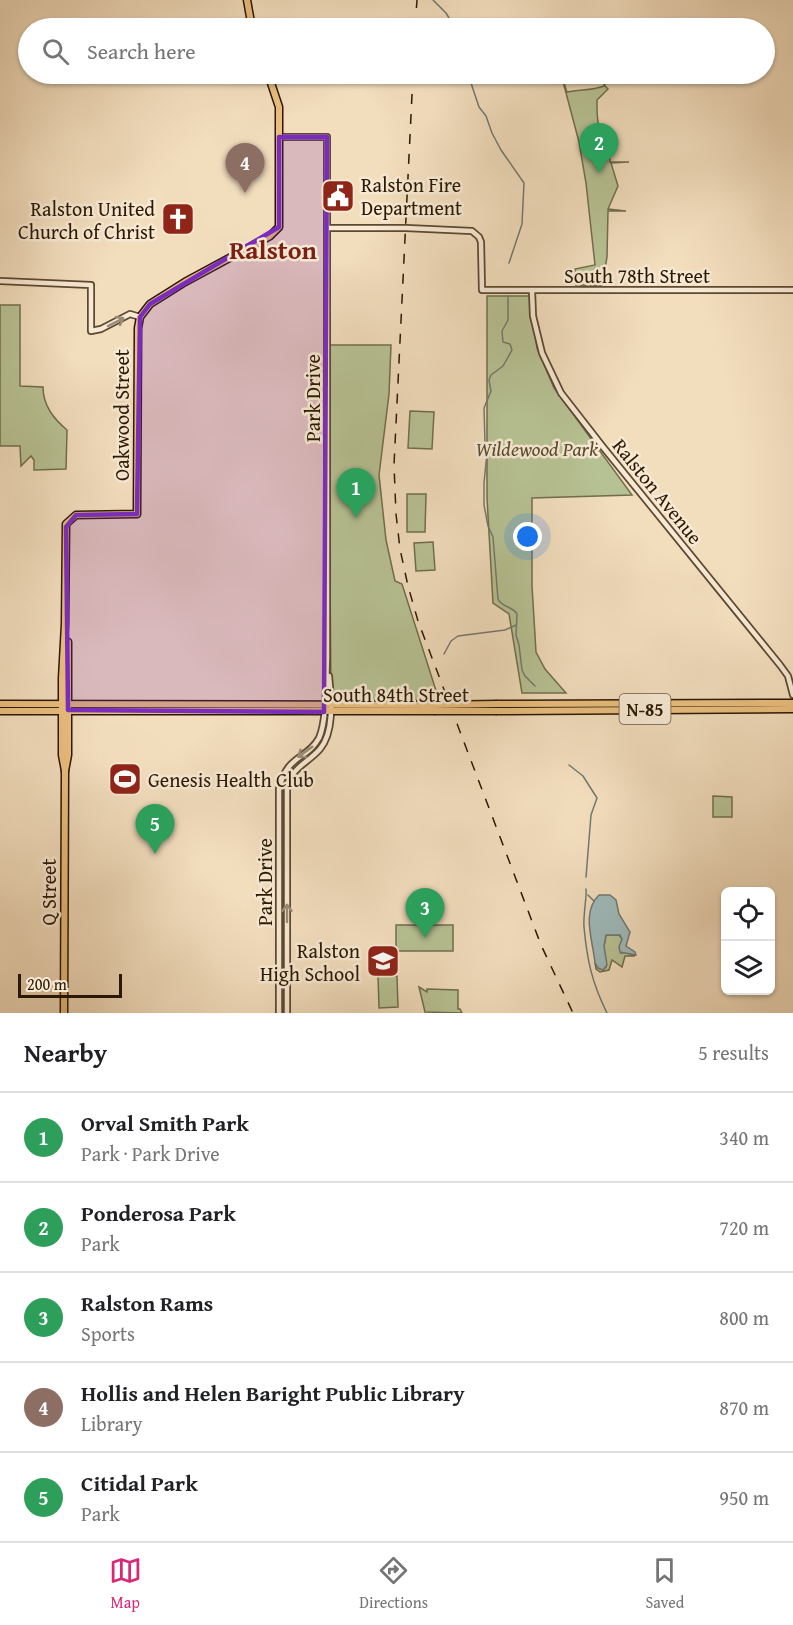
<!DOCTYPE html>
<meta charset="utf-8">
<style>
:root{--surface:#fff;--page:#f6f6f6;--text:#202124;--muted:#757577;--line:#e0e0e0;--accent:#db2777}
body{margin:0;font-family:"Gentium Book Plus",serif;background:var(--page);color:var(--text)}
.controls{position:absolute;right:18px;bottom:18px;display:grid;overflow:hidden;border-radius:9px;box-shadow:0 2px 4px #0004}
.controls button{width:54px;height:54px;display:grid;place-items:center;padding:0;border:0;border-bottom:2px solid var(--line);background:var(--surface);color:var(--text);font:30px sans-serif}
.scale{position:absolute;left:18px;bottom:15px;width:104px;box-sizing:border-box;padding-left:6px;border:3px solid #2b1802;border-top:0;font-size:16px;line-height:21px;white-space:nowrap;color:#2b1802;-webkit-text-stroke:4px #f7e9d4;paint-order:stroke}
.you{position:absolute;left:528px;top:537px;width:21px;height:21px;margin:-15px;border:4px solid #fff;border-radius:50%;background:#1a73e8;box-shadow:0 0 0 9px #1a73e833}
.badge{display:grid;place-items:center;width:39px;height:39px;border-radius:50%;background:var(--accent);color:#fff;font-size:20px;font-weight:700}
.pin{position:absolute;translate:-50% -50px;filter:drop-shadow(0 2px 3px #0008)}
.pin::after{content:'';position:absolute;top:32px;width:21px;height:18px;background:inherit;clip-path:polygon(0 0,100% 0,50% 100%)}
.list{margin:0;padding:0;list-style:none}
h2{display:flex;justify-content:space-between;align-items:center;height:78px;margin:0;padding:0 24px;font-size:26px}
h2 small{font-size:20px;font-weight:400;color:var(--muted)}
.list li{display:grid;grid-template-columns:39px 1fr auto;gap:18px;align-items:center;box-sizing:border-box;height:90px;padding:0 24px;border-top:2px solid var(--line)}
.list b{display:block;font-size:22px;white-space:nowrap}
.list p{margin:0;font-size:20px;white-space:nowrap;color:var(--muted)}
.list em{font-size:20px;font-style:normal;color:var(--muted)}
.icon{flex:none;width:33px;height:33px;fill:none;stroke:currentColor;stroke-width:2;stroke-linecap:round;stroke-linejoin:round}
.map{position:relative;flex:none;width:793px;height:1013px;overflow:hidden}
.search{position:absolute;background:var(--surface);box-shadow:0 2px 4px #0004;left:18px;right:18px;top:18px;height:66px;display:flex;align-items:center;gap:15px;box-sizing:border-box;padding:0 21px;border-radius:33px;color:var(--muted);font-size:22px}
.sheet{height:528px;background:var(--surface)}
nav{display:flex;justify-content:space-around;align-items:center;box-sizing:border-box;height:84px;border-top:2px solid var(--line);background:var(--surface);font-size:16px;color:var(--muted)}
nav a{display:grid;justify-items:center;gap:3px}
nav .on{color:var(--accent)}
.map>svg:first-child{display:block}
.green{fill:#b7c294;stroke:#716d4b;stroke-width:1.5}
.water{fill:#9fbabb;stroke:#717971;stroke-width:1.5}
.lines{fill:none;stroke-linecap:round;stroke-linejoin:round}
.stream{stroke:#717971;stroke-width:1.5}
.minor-casing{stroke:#5d4931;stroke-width:8}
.major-casing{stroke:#2b1802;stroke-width:9}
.minor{stroke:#f7e9d4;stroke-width:4.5}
.major{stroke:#e9be7e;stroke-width:6}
.rail{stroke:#2b1802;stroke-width:1.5;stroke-dasharray:10 10;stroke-linecap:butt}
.major-bridge-casing{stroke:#2b1802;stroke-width:9;stroke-linecap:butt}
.major-bridge{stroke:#e9be7e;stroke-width:6}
.oneway{stroke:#9b8b76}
.marked{fill:#7b2cbf;fill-opacity:0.2;stroke:#7b2cbf;stroke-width:4.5;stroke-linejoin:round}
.labels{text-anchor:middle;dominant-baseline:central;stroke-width:5;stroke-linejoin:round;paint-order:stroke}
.shield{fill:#f7e9d4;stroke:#685741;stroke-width:1.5}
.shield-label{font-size:18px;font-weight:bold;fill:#2b1802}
.poi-label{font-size:20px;fill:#2b1802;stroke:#f7e9d4;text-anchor:start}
.street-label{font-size:20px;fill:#2b1802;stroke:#f7e9d4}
.park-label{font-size:20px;font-style:italic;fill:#554b2e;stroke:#f7e9d4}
.district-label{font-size:26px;font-weight:bold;fill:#7a1f14;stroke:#f7e9d4}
</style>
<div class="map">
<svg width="793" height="1013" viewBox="0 0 793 1013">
<rect width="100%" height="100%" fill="#f2ddbd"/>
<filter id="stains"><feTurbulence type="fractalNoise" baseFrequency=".00333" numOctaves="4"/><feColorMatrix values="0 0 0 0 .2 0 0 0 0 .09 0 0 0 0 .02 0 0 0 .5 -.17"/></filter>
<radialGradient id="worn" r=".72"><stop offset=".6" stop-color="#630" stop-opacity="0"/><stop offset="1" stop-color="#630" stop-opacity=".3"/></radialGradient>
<g class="green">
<path d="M561 74 567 92C580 89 591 91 604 86L605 74V86L608 89 597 100C597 115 596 131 609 141L610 162H629L611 163 618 186 608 209 626 211H608L607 257 602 286 576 285 575 269 595 265 586 183 579 142Z"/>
<polygon points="487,296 530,296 537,348 554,388 632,495 532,498 532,586 536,652 545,669 566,693 522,693 509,614 493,603 487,498"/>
<path d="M0 305H20V386L43 387C43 406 54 419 67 430L66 469 34 470V460L31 456 21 466 20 446H0Z"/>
<polygon points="328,345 391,345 389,394 379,475 386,540 395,581 402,584 439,700 356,701 338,699 331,692"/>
<polygon points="410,411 434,412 432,449 408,448"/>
<polygon points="407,494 426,494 425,532 407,532"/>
<polygon points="433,542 435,570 416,571 414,543"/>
<polygon points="713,796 732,797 732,817 713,817"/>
<rect x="396" y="925" width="57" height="26"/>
<polygon points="606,935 619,935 622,939 621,953 626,952 635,956 625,956 622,967 612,960 609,970 600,972 596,969 595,963 598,968 603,970 606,967 604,946"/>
<polygon points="378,976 397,976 398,1007 379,1008"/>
<polygon points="419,987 427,992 427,989 458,990 458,1009 460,1009 462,1013 425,1012"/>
</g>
<path class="water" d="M599 895H610L616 900 619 914 630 932 626 946 635 952 636 955 620 952 619 947 622 939 620 935H606L604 946 607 965 603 970 598 968 595 963C593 941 581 912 599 895Z"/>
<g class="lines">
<g class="stream">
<polyline points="433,0 446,13 455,28"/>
<polyline points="468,74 479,107 486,116 492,133 501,150 524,183 522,224 509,263"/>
<path d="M508 296V320L502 331 503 342 510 344 512 350 503 366 491 375 489 380 491 391 484 408 485 443 487 453 484 483V505L488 526 493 537 498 599C502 608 513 606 517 614L516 635 519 645 522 670 525 676 535 686"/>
<polyline points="444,654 451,641 458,636 505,630 516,625"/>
<polyline points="569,765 583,776 597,798 591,815 586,877"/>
<path d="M586 889C587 896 583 916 584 927 587 960 592 983 607 1013"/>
<polyline points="588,895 594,901"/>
</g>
<defs>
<g id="minor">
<path d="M279 137H327V658C326 679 327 721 319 738 307 760 287 754 279 789V1013"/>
<polyline points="327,228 406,228 472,231 479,237 481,242 482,290 793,290"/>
<polyline points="0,281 91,285 91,331 101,329 130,314 140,317"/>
<polyline points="532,291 533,316 542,353 561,393 603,447 780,665 788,676 793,695"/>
<path d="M287 1013V787C292 767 308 763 320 749 335 731 331 698 329 676"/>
</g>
<g id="major">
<polyline points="247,0 252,28"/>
<polyline points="0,704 434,705"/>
<polyline points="497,704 793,703"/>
<polyline points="0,711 434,711"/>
<polyline points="497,711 793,709"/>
<polyline points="65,771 62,755 62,678 65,624 66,524 76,515 137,514 138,328 140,317 150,304 185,282 270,236 279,227 279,107 268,74"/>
<polyline points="64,1013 65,771 68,755 68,642"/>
</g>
</defs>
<use href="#minor" class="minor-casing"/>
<use href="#major" class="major-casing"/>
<use href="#minor" class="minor"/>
<use href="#major" class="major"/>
<g class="rail">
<polyline points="415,28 417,0"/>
<polyline points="413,74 394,465 396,514 400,549 408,586 418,621 541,945 573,1013"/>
</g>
<defs>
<g id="major-bridge">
<polyline points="434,705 497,704"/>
<polyline points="434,711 497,711"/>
</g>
</defs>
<use href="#major-bridge" class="major-bridge-casing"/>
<use href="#major-bridge" class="major-bridge"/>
</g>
<defs><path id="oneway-shaft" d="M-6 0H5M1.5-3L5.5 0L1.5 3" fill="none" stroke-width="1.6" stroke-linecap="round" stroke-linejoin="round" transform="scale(1.5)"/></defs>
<g class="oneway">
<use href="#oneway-shaft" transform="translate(116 322) rotate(-27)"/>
<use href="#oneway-shaft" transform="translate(305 752) rotate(144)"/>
<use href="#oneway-shaft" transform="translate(287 913) rotate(-90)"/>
</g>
<path class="marked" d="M279 137H327L324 712 68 710 66 527 76 515 137 514 140 317 150 304 279 227Z"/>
<defs>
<symbol id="civic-square" viewBox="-11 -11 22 22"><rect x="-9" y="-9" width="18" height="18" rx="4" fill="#8f2418" stroke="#f7e9d4"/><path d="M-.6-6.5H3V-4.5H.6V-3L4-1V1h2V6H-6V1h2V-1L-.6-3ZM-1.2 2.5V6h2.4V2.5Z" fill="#fff"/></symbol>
<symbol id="church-square" viewBox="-11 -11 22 22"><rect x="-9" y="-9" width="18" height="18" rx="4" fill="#8f2418" stroke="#f7e9d4"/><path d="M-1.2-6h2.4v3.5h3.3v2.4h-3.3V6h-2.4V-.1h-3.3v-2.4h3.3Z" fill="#fff"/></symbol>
<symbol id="stadium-square" viewBox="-11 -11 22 22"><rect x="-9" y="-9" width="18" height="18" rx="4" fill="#8f2418" stroke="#f7e9d4"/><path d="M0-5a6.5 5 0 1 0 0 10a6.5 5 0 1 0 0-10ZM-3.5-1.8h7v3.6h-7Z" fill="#fff"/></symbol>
<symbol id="school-square" viewBox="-11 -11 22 22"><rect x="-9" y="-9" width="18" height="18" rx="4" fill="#8f2418" stroke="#f7e9d4"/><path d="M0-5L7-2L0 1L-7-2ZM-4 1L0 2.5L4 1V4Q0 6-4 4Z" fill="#fff"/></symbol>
</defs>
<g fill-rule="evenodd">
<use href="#civic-square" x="319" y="177" width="38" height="38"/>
<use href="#church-square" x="159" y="200" width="38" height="38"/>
<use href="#stadium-square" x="106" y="760" width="38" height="38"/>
<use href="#school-square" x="364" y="942" width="38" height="38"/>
</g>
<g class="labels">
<rect class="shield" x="619.5" y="694" width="51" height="30" rx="4.5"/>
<g class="shield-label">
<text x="645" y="709">N-85</text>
</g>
<g class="poi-label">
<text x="361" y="184">Ralston Fire<tspan x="361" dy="23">Department</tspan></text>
<text x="155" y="208" text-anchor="end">Ralston United<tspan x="155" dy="23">Church of Christ</tspan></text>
<text x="148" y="779">Genesis Health Club</text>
<text x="360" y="950" text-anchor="end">Ralston<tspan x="360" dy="23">High School</tspan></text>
</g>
<g class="street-label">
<text x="637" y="275">South 78th Street</text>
<text transform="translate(312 398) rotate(-90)">Park Drive</text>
<text transform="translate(121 415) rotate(-90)">Oakwood Street</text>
<text transform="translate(658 491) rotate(51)">Ralston Avenue</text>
<text x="396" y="694">South 84th Street</text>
<text transform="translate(264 882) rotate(-90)">Park Drive</text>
<text transform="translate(48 892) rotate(-90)">Q Street</text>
</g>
<g class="park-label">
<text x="537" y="448">Wildewood Park</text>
</g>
<g class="district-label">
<text x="273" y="249">Ralston</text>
</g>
</g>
<rect width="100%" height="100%" filter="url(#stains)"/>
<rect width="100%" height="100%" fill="url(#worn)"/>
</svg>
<div class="controls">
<button><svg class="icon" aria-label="locate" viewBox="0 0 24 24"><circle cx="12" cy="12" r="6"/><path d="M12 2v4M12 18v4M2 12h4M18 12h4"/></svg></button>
<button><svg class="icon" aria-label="layers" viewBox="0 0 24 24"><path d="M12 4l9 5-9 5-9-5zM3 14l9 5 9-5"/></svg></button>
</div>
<div class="scale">200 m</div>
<div class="you"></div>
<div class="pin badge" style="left:356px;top:518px;background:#2e9e5b">1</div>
<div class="pin badge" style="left:599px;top:173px;background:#2e9e5b">2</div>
<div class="pin badge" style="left:425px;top:938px;background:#2e9e5b">3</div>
<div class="pin badge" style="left:245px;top:193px;background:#8d6e63">4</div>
<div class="pin badge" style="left:155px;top:854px;background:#2e9e5b">5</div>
<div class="search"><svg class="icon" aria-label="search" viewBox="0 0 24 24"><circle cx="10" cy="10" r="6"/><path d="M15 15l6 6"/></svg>Search here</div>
</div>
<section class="sheet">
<h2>Nearby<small>5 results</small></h2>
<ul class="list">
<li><span class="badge" style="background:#2e9e5b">1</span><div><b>Orval Smith Park</b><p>Park · Park Drive</p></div><em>340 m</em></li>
<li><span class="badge" style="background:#2e9e5b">2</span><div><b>Ponderosa Park</b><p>Park</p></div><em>720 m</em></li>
<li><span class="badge" style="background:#2e9e5b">3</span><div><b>Ralston Rams</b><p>Sports</p></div><em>800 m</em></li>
<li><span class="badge" style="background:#8d6e63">4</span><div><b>Hollis and Helen Baright Public Library</b><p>Library</p></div><em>870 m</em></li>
<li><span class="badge" style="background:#2e9e5b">5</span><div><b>Citidal Park</b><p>Park</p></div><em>950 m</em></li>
</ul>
</section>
<nav>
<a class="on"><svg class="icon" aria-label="map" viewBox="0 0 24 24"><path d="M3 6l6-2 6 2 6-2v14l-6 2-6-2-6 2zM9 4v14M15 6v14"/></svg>Map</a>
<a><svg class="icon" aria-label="directions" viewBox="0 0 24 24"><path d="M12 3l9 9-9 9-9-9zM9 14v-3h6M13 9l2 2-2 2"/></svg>Directions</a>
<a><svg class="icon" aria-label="saved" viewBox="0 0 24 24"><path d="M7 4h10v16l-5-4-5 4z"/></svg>Saved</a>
</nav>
